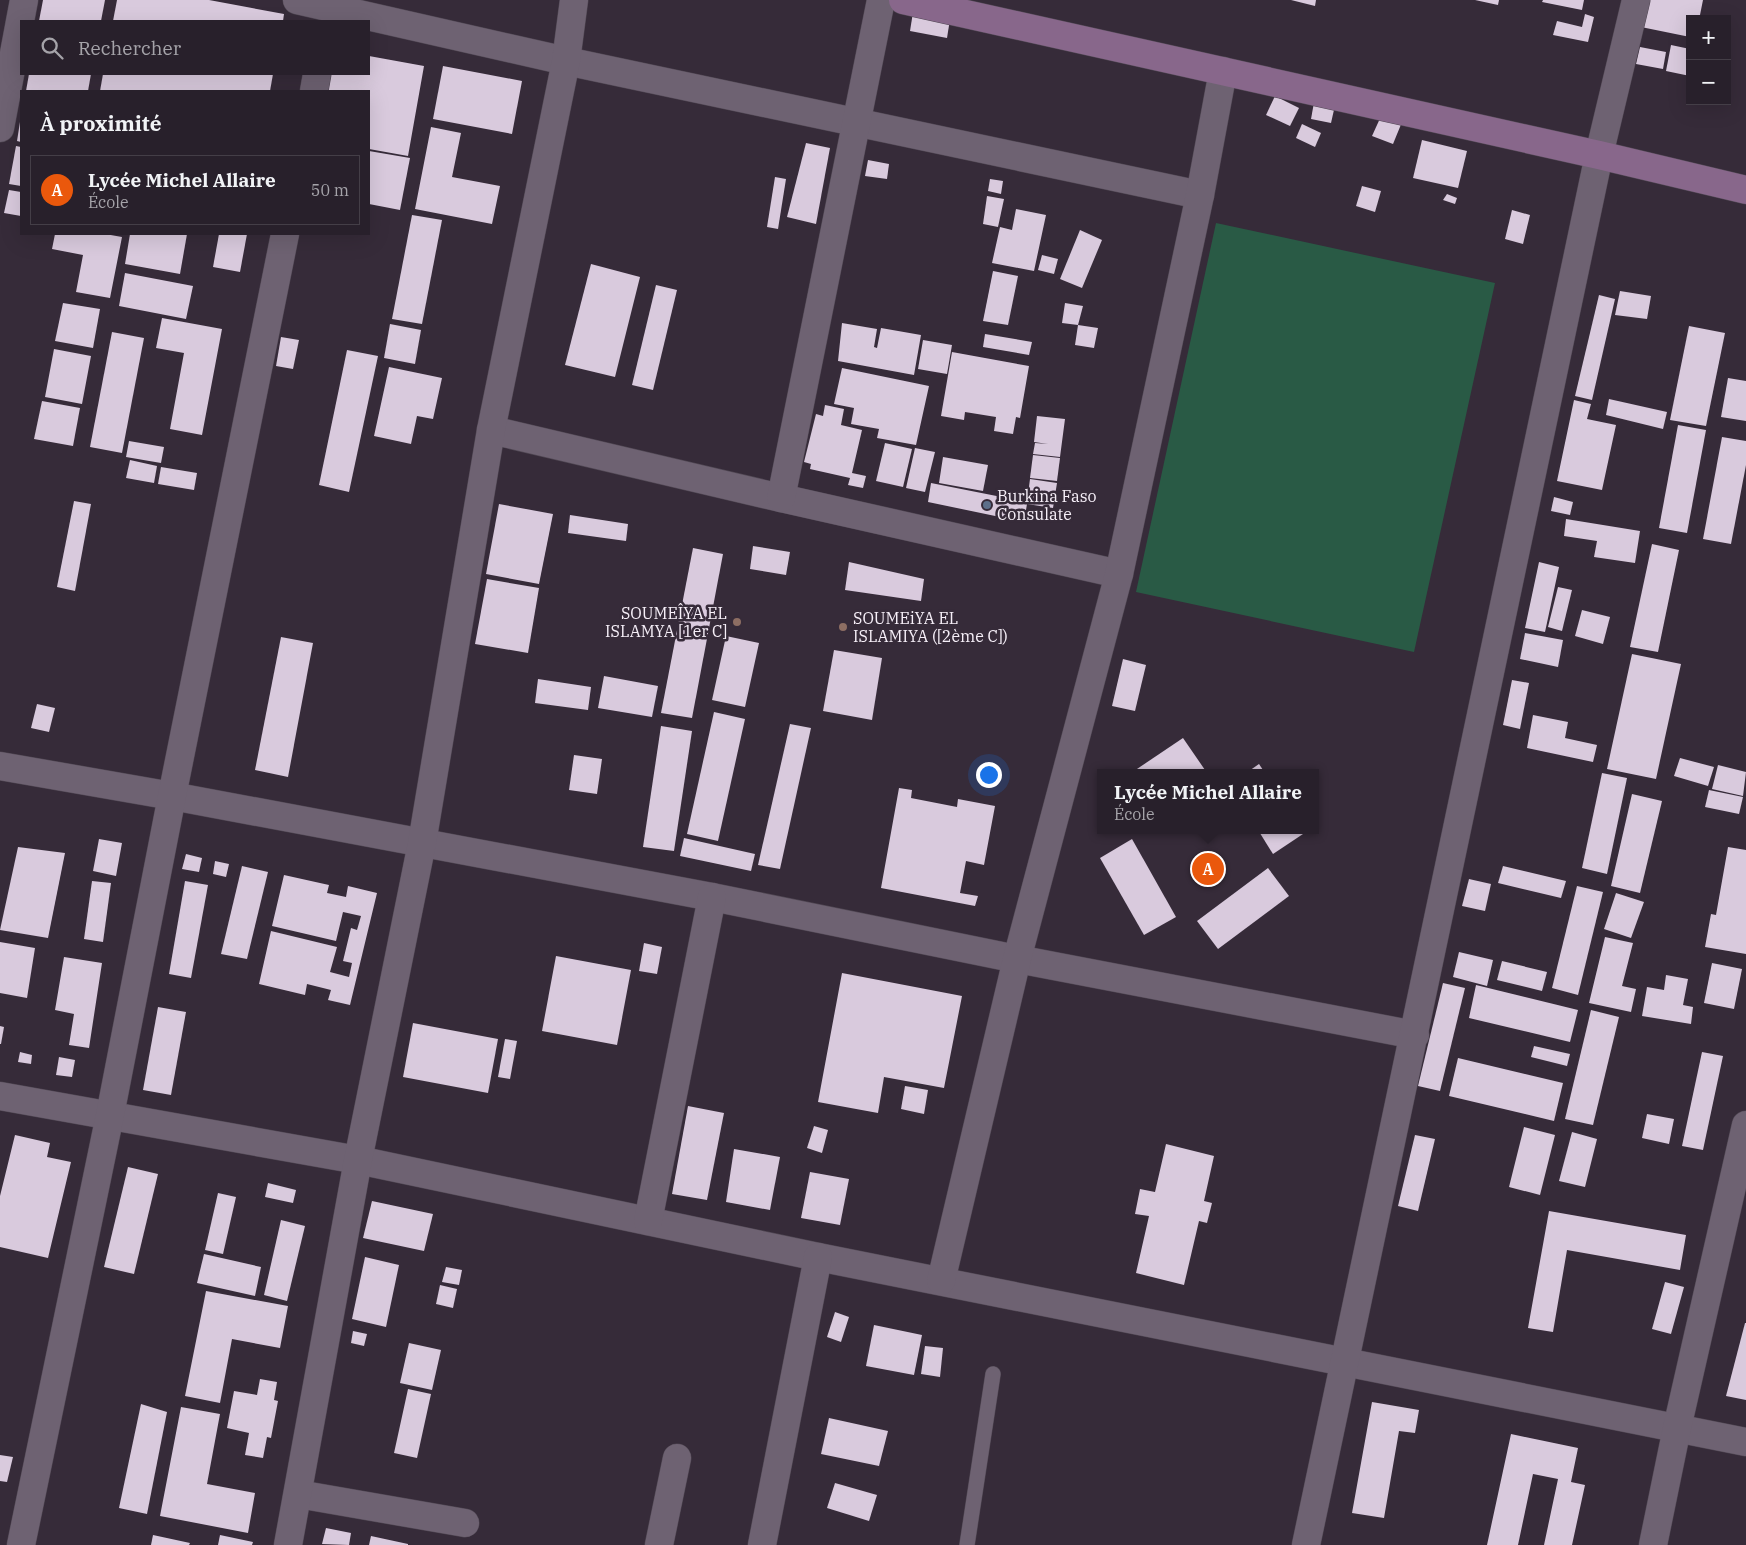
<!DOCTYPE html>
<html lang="fr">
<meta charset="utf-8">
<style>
:root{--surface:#28202b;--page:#302833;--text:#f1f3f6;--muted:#a5a3a9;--line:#443e47;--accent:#ea580c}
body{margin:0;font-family:"IBM Plex Serif",serif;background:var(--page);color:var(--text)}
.controls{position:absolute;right:15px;top:15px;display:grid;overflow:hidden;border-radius:0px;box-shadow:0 5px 20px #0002}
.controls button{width:45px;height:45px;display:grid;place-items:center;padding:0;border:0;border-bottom:1px solid var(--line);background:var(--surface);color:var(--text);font:25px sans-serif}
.you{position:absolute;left:988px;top:774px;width:18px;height:18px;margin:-12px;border:4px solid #fff;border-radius:50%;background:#1a73e8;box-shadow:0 0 0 8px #1a73e833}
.badge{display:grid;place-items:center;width:32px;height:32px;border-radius:50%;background:var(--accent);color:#fff;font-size:16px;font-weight:700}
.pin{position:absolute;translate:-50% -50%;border:2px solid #fff;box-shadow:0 1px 5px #0006}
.popup{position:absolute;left:1097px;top:769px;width:222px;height:65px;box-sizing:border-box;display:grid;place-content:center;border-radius:0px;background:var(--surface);filter:drop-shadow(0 1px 4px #0005);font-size:16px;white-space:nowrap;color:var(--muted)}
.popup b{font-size:19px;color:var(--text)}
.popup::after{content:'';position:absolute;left:50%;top:100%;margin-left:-10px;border:10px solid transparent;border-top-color:var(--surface)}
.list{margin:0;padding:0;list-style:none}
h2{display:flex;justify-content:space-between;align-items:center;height:65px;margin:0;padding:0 20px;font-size:21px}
h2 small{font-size:16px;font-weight:400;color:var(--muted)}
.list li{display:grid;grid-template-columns:32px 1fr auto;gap:15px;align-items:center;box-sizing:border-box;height:70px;margin:0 10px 10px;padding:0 10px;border:1px solid var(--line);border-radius:0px}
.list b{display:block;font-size:19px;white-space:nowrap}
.list p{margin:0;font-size:16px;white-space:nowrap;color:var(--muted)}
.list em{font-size:16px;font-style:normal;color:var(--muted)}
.icon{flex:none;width:28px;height:28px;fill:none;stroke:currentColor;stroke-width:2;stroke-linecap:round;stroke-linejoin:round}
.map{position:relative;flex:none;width:1746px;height:1545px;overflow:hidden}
.search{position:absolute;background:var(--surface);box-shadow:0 5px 20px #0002;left:20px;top:20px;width:350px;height:55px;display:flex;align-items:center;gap:12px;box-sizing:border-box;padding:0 18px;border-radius:0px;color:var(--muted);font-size:19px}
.panel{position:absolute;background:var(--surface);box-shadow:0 5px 20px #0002;left:20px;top:90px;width:350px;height:145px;border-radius:0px}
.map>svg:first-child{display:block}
.green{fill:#295a45}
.building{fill:#d9cadd}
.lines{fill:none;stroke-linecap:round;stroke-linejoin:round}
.lane-casing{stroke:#514854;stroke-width:16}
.street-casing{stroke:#514854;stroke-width:29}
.secondary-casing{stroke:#514854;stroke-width:29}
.lane{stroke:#6e6272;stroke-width:15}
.street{stroke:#6e6272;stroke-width:28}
.secondary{stroke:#88678b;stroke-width:28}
.service-dot{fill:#5c6f8a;stroke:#362b39;stroke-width:2}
.education-dot{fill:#8d6e63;stroke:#362b39;stroke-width:2}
.labels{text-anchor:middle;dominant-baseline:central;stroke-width:5;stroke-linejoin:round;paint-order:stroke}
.poi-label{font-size:16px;fill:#f6eff8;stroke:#362b39;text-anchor:start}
</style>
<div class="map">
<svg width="1746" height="1545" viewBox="0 0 1746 1545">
<rect width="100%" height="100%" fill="#362b39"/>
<polygon class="green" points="1216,223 1495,283 1414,652 1136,592"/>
<g class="building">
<polygon points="43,0 105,0 101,21 39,21"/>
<polygon points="117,0 209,0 284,14 283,21 113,21"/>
<polygon points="1291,0 1316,0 1315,6"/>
<polygon points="1475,0 1499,0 1498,5"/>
<polygon points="1543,0 1584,0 1582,10 1542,2"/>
<polygon points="1647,0 1703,0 1700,15 1714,19 1690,19 1690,37 1641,27"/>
<polygon points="914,6 951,13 947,38 910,31"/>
<polygon points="1585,14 1594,17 1588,42 1553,35 1557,21 1582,27"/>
<polygon points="1671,45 1690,49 1690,76 1666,71"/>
<polygon points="1640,47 1666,52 1663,69 1636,64"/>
<polygon points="369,56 424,66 408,156 369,149 369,91 328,91 331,74 369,74"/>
<polygon points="443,66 522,81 512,134 433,119"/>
<polygon points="29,74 91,74 88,91 26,91"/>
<polygon points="103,74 273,74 270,91 100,91"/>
<polygon points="1275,96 1299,108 1290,126 1266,115"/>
<polygon points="1315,97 1336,101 1331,123 1311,119"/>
<polygon points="1382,114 1402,122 1393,144 1372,136"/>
<polygon points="20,122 21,122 21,142 17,141"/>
<polygon points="1302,124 1321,133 1315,147 1296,138"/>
<polygon points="431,127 461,133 452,177 500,186 492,224 415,209"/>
<polygon points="1422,140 1467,151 1458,188 1413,178"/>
<polygon points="806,143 830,148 816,224 787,217"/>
<polygon points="16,146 21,147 21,186 9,184"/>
<polygon points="369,151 410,158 400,210 369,204"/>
<polygon points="868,160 889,164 887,179 865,176"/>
<polygon points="775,177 786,179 778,229 767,227"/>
<polygon points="990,179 1003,181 1001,194 988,191"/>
<polygon points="1362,186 1381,191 1375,212 1356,206"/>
<polygon points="9,190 21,192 21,216 4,213"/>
<polygon points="1447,194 1457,198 1455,204 1443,200"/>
<polygon points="987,196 1004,199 998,227 983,224"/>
<polygon points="1016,209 1046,215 1034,271 992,263 1000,227 1012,230"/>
<polygon points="1512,210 1530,215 1523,244 1505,239"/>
<polygon points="412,215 442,220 422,324 392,319"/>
<polygon points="1080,230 1102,240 1082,288 1060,279"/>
<polygon points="55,234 105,234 122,237 110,298 76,292 83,255 52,249"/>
<polygon points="130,234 187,234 180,274 125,264"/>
<polygon points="219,234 247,234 240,272 213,267"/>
<polygon points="1042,255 1058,259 1054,274 1038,270"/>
<polygon points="591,264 640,277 615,377 565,365"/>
<polygon points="993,271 1018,276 1008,325 983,321"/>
<polygon points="125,273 193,286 186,319 119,306"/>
<polygon points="656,285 677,290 653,390 632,385"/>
<polygon points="1620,291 1651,296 1647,319 1615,315"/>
<polygon points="1599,295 1615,299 1592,400 1575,396"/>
<polygon points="63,303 100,309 93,348 55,341"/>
<polygon points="1065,303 1083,306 1078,325 1098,328 1094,348 1075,345 1078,325 1062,323"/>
<polygon points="162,318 222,329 202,435 170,429 184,353 156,348"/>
<polygon points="842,323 877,329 874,347 877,348 881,328 921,335 914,375 838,361"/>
<polygon points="390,324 421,330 415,364 384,358"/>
<polygon points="1689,326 1725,333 1706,426 1670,420"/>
<polygon points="112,332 144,338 122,453 90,447"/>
<polygon points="985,334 1032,342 1029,355 983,347"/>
<polygon points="281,337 299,340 293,369 276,366"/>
<polygon points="923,340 952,345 947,374 918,369"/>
<polygon points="54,349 91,356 82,404 45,397"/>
<polygon points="347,350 378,356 349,492 319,485"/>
<polygon points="952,352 1029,366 1020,418 1016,417 1013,434 994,431 996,417 965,412 964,420 941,416"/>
<polygon points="389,367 442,378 433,419 417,416 411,444 374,436"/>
<polygon points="842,368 929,386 916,445 877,438 879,429 851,424 854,408 834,404"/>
<polygon points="1728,378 1746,381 1746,421 1721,417"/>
<polygon points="1609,399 1667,412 1663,429 1606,415"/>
<polygon points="1574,400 1591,404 1587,419 1616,425 1602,490 1557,481"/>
<polygon points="42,401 80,408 73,446 34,439"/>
<polygon points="825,405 844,409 841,425 862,430 852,473 866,476 863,488 848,485 850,478 810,469 811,464 804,462 816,414 823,416"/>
<polygon points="1037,416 1065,419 1060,457 1033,454 1035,443 1048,444 1034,442"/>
<polygon points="1678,425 1706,430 1687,533 1659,528"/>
<polygon points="1722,437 1746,441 1746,465 1731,544 1703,539"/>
<polygon points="129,441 164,447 161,463 126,457"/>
<polygon points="885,443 912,449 903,487 876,481"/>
<polygon points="915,448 935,452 925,492 906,488"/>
<polygon points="1033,455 1060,458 1057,481 1030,478"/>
<polygon points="943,457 988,465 983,491 939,483"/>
<polygon points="130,460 157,466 154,483 126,478"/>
<polygon points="161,467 197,473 194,490 158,484"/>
<polygon points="1030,479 1057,483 1053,508 1027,504 1024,522 928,502 931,483 1027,502"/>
<polygon points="1554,497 1573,502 1570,515 1551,511"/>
<polygon points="74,501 91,504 75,591 57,587"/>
<polygon points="499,504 553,514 539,584 486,574"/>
<polygon points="570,515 628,524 626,541 568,533"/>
<polygon points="1566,519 1640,531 1635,563 1594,557 1597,541 1564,536"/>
<polygon points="1652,544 1679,550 1658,652 1630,647"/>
<polygon points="753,546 790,552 786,575 750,569"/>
<polygon points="693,548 723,554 692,718 661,713"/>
<polygon points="849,562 924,579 921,601 845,590"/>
<polygon points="1539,562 1559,567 1545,632 1525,628"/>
<polygon points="487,579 539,588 528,653 475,644"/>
<polygon points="1558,587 1572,590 1562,631 1548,627"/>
<polygon points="1582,610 1610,617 1603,644 1575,636"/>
<polygon points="1525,633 1563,640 1558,667 1520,659"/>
<polygon points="726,636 759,643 745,707 712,700"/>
<polygon points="281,637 313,643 288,777 255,770"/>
<polygon points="834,650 882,658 872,720 823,711"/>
<polygon points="1632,654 1681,664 1656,779 1607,769"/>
<polygon points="1123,659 1146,665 1135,711 1112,706"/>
<polygon points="604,676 658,686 652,717 598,708"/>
<polygon points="538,679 591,687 588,710 535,703"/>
<polygon points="1512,680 1529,683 1520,729 1503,725"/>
<polygon points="37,704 55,708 49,732 31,728"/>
<polygon points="714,712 745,719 718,841 687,834"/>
<polygon points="1533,715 1568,722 1565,738 1597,745 1593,762 1527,748"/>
<polygon points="790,724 811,728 780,869 758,865"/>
<polygon points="661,726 692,731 674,851 643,847"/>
<polygon points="1183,738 1205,770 1200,773 1131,773"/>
<polygon points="574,755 602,759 597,794 569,790"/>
<polygon points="1680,758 1714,767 1708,786 1674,776"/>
<polygon points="1259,764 1265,773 1246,773"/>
<polygon points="1718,765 1746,772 1743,796 1712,789"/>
<polygon points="1602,773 1627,778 1607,874 1582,868"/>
<polygon points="899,788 912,790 911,798 957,807 958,799 995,806 984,865 966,861 960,893 978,896 975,906 881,888"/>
<polygon points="1709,790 1743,797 1739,814 1705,807"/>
<polygon points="1632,794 1662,801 1640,893 1611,886"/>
<polygon points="1258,830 1301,830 1303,834 1273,854"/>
<polygon points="684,838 755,854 751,871 680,856"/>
<polygon points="99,839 122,843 116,876 93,871"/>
<polygon points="1132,839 1176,917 1144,935 1100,858"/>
<polygon points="18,847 65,853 48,938 0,930"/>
<polygon points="1728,847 1746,850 1746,954 1705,947 1711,914 1716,915"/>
<polygon points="186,854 202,858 199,872 182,869"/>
<polygon points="215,861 229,864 226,877 213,874"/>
<polygon points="242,866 268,872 247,959 221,954"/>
<polygon points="1503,866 1566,881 1561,898 1498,883"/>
<polygon points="1268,868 1289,896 1218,949 1197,921"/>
<polygon points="284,875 329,885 327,893 346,897 348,886 377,893 350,1005 328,1000 331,990 307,984 305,995 259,984 271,931 337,947 330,972 349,977 352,963 343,961 351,928 357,930 361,916 343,912 336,941 272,926"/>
<polygon points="1469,879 1491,884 1485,911 1462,906"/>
<polygon points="92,881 111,883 103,942 84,939"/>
<polygon points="185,881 208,885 191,978 169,974"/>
<polygon points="1577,886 1603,892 1578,995 1552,988"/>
<polygon points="1616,893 1644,902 1631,938 1604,929"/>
<polygon points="1605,937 1633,943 1622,986 1636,989 1631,1012 1589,1003"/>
<polygon points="0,942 35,948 27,998 0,993"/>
<polygon points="644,943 662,947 657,974 639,971"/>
<polygon points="1459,952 1493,960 1487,986 1453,977"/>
<polygon points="556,956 631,970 617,1045 542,1031"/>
<polygon points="64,957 102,963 89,1048 69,1045 74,1014 55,1010"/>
<polygon points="1502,961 1547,972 1542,991 1497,980"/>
<polygon points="1712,963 1742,969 1734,1009 1704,1003"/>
<polygon points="842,973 962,996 944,1088 884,1077 878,1113 818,1102"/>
<polygon points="1666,975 1688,979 1683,1005 1693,1007 1691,1024 1642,1016 1647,987 1664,990"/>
<polygon points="1443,983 1465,988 1440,1091 1418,1086"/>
<polygon points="1476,985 1578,1010 1570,1042 1469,1018"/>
<polygon points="158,1007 186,1012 171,1095 143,1090"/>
<polygon points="1591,1010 1619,1017 1593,1125 1565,1119"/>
<polygon points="413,1023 498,1039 488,1093 403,1077"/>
<polygon points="0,1026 4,1027 1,1044 0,1044"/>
<polygon points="505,1039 517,1041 510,1079 498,1077"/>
<polygon points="1534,1046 1570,1054 1567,1066 1531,1057"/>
<polygon points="20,1052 32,1055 31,1064 18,1062"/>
<polygon points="1702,1052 1723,1056 1703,1150 1682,1146"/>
<polygon points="59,1057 75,1060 72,1077 56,1075"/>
<polygon points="1458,1058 1563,1083 1554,1121 1449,1096"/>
<polygon points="905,1086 928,1090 924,1114 901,1109"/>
<polygon points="688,1106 724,1113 707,1200 672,1194"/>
<polygon points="1647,1114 1674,1119 1669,1144 1642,1138"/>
<polygon points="814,1126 828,1130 822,1153 807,1148"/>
<polygon points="1524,1127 1555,1135 1540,1195 1509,1187"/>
<polygon points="1572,1132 1597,1139 1585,1187 1559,1181"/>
<polygon points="15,1135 50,1143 47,1157 71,1162 48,1258 0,1247 0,1196"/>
<polygon points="1415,1135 1435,1139 1418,1211 1398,1206"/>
<polygon points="1166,1144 1214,1156 1204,1201 1212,1203 1207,1223 1199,1221 1184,1285 1136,1273 1149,1216 1135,1214 1140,1189 1155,1192"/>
<polygon points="734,1149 780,1157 770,1210 726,1202"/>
<polygon points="128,1167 158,1174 134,1274 104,1267"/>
<polygon points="810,1172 849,1179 840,1225 801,1218"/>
<polygon points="268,1183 296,1190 293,1203 265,1197"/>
<polygon points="218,1193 236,1197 223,1254 205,1250"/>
<polygon points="372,1201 433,1214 424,1251 363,1238"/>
<polygon points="1549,1211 1686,1235 1680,1270 1567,1250 1553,1332 1528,1328"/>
<polygon points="281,1220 305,1226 287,1301 264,1295"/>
<polygon points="204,1254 261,1267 255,1296 197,1283"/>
<polygon points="365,1257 399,1265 386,1327 352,1319"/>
<polygon points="446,1267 462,1270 459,1285 442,1282"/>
<polygon points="1665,1282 1684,1287 1671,1334 1652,1329"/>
<polygon points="440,1285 457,1289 453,1308 436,1304"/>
<polygon points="206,1291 288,1306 280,1348 232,1339 220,1403 185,1396"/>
<polygon points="835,1312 849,1317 841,1342 827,1337"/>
<polygon points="1745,1323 1746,1323 1746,1400 1726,1396"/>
<polygon points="874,1325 922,1335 914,1375 866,1366"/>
<polygon points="353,1331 367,1334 364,1346 351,1343"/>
<polygon points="409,1343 441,1350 432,1390 400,1383"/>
<polygon points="925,1346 943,1348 940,1377 921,1374"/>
<polygon points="260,1379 277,1382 274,1400 278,1401 271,1438 267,1437 263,1458 245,1455 249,1433 227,1428 234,1391 257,1395"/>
<polygon points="408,1389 431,1394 417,1458 394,1453"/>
<polygon points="1372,1402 1419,1410 1415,1433 1399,1431 1384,1518 1352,1513"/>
<polygon points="141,1404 167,1412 147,1514 119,1508"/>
<polygon points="181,1407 220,1414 207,1484 255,1493 248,1533 160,1516"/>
<polygon points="829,1418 888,1431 879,1466 821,1454"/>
<polygon points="1511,1434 1578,1448 1571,1482 1585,1485 1572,1545 1544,1545 1558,1479 1533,1474 1518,1545 1487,1545"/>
<polygon points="0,1455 13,1457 7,1482 0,1481"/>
<polygon points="835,1483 877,1495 869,1521 827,1508"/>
<polygon points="326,1528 351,1533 349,1545 322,1544"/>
<polygon points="153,1535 190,1543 189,1545 151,1545"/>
<polygon points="220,1535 253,1542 252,1545 218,1545"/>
<polygon points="371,1536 408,1544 408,1545 369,1545"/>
</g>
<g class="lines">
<defs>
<polyline id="lane" points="967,1545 993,1374"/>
<g id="street">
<polyline points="297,0 566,61 1200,195"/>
<polyline points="314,91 317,74"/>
<polyline points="0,128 24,0"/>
<polyline points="491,430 781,498 1119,574"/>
<polyline points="781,498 881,0"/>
<polyline points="0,766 172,796 712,897 1017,959 1415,1035"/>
<polyline points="0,1096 358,1160 818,1257 1746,1442"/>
<polyline points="648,1221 712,897"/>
<polyline points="941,1281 1017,959 1119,574 1200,195 1223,71"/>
<polyline points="298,1494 465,1523"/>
<polyline points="21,1545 110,1115 172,796 285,234"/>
<polyline points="288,1545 358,1160 422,843 491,430 566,61 574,0"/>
<polyline points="659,1545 677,1458"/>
<polyline points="762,1545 818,1257"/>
<polyline points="1306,1545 1599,155 1636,0"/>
<polyline points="1653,1545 1677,1428 1746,1125"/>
</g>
<polyline id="secondary" points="903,0 1599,155 1746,190"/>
</defs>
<use href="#lane" class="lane-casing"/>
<use href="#street" class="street-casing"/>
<use href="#secondary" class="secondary-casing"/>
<use href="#lane" class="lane"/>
<use href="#street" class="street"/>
<use href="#secondary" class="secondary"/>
</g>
<circle class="service-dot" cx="987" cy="505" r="5"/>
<g class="education-dot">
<circle cx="737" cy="622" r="5"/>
<circle cx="843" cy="627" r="5"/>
</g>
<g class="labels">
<g class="poi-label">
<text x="997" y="496">Burkina Faso<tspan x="997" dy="18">Consulate</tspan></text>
<text x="727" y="613" text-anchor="end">SOUMEÎYA EL<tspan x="727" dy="18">ISLAMYA [1er C]</tspan></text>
<text x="853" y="618">SOUMEiYA EL<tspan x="853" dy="18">ISLAMIYA ([2ème C])</tspan></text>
</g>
</g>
</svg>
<div class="controls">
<button>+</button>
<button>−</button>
</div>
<div class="you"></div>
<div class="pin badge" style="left:1208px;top:869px">A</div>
<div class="popup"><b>Lycée Michel Allaire</b>École</div>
<div class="search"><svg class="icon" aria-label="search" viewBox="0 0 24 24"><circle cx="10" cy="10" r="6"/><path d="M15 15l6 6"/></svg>Rechercher</div>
<section class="panel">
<h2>À proximité<small></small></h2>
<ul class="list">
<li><span class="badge">A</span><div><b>Lycée Michel Allaire</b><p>École</p></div><em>50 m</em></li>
</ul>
</section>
</div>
